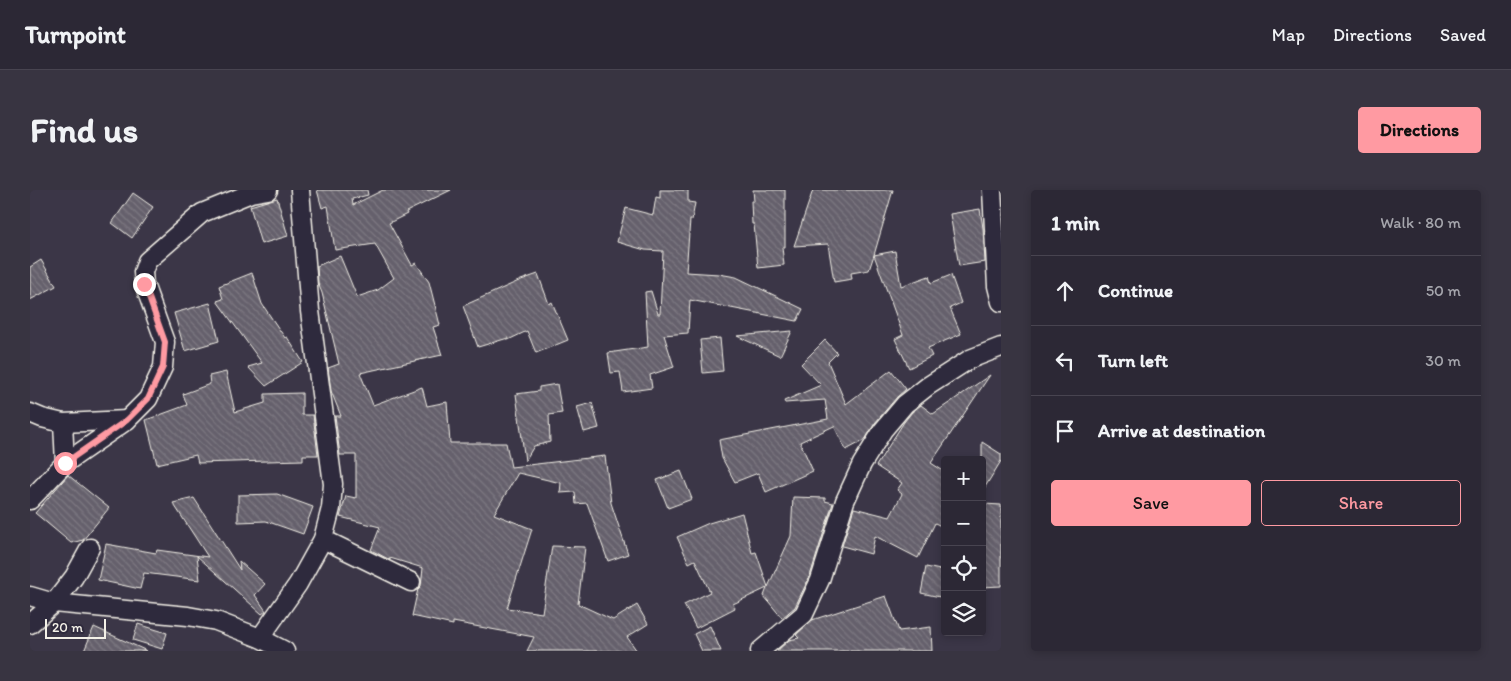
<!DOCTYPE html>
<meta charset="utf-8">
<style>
:root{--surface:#2c2835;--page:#383441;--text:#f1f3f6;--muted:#a6a6ad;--line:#484450;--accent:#ff9aa2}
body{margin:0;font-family:Itim,sans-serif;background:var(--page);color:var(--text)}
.controls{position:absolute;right:15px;bottom:15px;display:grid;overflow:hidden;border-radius:5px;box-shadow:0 2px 8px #0003}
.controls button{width:45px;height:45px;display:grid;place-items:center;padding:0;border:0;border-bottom:1px solid var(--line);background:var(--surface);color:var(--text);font:25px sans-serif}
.scale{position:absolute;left:15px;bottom:12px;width:61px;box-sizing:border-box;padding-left:5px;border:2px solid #f4f1e8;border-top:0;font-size:14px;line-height:18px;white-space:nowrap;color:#f4f1e8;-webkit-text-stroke:4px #2f2a3d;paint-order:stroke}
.stop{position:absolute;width:15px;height:15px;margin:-11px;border:4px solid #ff9aa2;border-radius:50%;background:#fff}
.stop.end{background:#ff9aa2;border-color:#fff;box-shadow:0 1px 5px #0008}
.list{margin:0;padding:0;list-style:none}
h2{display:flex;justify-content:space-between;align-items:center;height:65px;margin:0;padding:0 20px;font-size:21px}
h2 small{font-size:16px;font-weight:400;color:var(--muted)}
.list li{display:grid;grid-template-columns:32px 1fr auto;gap:15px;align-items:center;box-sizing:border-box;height:70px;padding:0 20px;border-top:1px solid var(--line)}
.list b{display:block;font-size:19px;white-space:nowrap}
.list em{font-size:16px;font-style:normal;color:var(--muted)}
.actions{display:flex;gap:10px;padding:15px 20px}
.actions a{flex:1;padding:11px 0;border:1px solid var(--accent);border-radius:5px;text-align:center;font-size:18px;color:var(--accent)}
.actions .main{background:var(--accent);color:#111}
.icon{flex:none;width:28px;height:28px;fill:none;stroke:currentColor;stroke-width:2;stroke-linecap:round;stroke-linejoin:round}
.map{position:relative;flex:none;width:971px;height:461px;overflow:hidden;border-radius:5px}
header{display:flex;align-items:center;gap:30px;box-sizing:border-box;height:70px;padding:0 25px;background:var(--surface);border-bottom:1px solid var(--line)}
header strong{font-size:24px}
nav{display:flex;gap:28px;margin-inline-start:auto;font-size:18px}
.intro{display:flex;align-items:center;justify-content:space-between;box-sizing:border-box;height:120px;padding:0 30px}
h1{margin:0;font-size:35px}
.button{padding:12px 22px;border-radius:5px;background:var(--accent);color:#111;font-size:18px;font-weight:700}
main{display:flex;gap:30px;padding:0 30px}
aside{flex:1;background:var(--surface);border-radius:5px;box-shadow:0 2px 8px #0003}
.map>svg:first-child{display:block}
.building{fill:url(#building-back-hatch);stroke:#f4f1e8}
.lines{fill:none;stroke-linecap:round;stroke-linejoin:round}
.street-casing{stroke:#f4f1e8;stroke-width:21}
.street{stroke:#2f2a3d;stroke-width:18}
.route{stroke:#ff9aa2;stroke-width:6}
</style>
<header>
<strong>Turnpoint</strong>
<nav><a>Map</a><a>Directions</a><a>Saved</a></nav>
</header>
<div class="intro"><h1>Find us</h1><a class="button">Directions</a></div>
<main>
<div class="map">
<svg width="971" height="461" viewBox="0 0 971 461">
<defs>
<pattern id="building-back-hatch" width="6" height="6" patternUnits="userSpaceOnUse" patternTransform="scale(1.25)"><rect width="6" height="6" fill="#65616c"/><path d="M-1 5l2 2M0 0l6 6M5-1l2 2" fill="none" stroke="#7c7881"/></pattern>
</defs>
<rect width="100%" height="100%" fill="#3b3647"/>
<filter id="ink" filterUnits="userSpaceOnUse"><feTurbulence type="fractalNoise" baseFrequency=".02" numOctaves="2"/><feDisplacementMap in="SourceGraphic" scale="10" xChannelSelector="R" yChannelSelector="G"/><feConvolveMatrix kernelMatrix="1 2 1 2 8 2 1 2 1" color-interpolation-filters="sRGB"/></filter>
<g filter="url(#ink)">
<g class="building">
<polygon points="287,0 337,0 338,5 322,9 323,15 353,0 421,0 376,22 377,24 359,33 382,75 386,73 399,92 410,135 403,137 412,165 330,183 343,215 392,197 397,216 417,212 420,253 476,253 481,277 575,266 581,313 598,364 578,371 557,313 546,314 545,302 530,303 531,293 488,283 464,324 502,339 477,418 512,423 522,356 555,357 548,414 583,430 607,415 618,434 597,447 607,461 497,461 504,447 423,432 423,435 382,426 388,399 391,396 393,378 360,368 360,370 341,360 350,337 310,327 316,306 326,308 326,265 310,265 305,226 311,226 301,201 298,178 309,174 292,103 288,93 287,76 310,66 327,107 348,100 364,88 345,54 305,60 298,16 292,18"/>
<polygon points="630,0 658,0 658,12 665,13 662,30 660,30 656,82 689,84 706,87 773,119 767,131 660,110 658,143 634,145 644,177 620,185 622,198 593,202 590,182 581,183 578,163 618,157 615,102 621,101 628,124 630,124 633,61 615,60 587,52 596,18 623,25 626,7 630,8"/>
<polygon points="723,0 755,0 755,57 752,57 754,75 728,78 724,34 722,34 721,11 724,11"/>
<polygon points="783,0 863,0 844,65 865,61 871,96 899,86 901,93 921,85 931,113 920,118 931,144 898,158 902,166 879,178 865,149 873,145 844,65 839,80 821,83 822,89 804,92 798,54 764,56"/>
<polygon points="103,3 123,17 102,48 82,33"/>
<polygon points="247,8 258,46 231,54 220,16"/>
<polygon points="950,19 953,38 955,72 929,76 920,24"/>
<polygon points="11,70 26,96 0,110 0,77"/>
<polygon points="222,83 232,114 255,148 257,147 273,172 236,196 218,177 232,173 187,111 193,109 189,96"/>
<polygon points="508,84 519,114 522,112 538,150 506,163 497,141 478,150 478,148 448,157 433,116 491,90"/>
<polygon points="180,113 189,151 155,161 144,123"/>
<polygon points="762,141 750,166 707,146"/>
<polygon points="690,148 693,181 673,183 670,150"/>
<polygon points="795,150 807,163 798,172 816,214 861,180 876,199 867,207 845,233 835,250 816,260 804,236 770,252 783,281 736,302 728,283 705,292 692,268 689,250 798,229 795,210 755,213 754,211 791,195 771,174"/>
<polygon points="196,182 205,222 235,213 235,204 272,203 272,225 283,225 288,265 273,265 273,270 168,273 166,265 127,274 116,230 157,215 153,204 180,194 179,186"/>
<polygon points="960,185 901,273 915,282 915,338 905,333 888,368 845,346 841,364 812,356 824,318 860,327 872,304 867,300 872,293 846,276 874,232 882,222 891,215 903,224"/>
<polygon points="527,194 532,223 519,225 520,252 504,256 495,271 486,204 509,201 509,197"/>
<polygon points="562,213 569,238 554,242 547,217"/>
<polygon points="952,252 971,264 971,271 952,302"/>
<polygon points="651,281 662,309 638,318 627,290"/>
<polygon points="38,285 79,318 53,350 41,353 5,323"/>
<polygon points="247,304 283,317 273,344 236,331 208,332 208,305"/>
<polygon points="763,307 795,308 795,311 803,313 780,386 765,417 752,428 734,406 737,398 703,414 705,418 666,438 654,415 680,402 665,370 659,373 647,347 679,333 712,323 722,363 726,362 738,397 761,346"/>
<polygon points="164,308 210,380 209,371 235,394 225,405 236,421 232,424 167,366 170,390 114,383 110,399 68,390 76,354 126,363 127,360 178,367 143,313"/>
<polygon points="954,314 971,315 971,396 952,397"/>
<polygon points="896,377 915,381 915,408 891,403"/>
<polygon points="856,406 869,441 901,437 902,461 747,461 759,450 769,448 766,445 782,430"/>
<polygon points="108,434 137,443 132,459 103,450"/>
<polygon points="680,436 691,461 672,461 664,444"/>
<polygon points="64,437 117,461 54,461"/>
</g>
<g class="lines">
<defs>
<g id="street">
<polyline points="962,0 967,96 971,112"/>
<polyline points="0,223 12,228 33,233 97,230"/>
<polyline points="33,233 35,273"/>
<polyline points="0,310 35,273 97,230 118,209 133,177 135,152 114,94 113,82 117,71 172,23 221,3 238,0"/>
<polyline points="293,349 381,392"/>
<polyline points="0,406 24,413 158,426 186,431 230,448 255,461"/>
<polyline points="0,434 24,413 44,387 60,358"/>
<polyline points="230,448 268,394 293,349 301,318 303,294 280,121 270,0"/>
<polyline points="730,461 774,424 790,390 815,311 832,274 853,240 875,214 898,196 940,169 971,157"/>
</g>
</defs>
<use href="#street" class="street-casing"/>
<use href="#street" class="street"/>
</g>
</g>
<g class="lines" filter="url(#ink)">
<polyline class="route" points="35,273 97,230 118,209 133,177 135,152 114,94"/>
</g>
</svg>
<div class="controls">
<button>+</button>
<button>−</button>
<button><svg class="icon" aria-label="locate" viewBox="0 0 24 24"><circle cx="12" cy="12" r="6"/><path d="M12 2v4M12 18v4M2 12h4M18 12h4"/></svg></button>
<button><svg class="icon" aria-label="layers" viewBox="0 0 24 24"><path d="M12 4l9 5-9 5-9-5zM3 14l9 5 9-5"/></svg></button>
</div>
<div class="scale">20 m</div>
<div class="stop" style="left:35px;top:273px"></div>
<div class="stop end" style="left:114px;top:94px"></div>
</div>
<aside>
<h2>1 min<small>Walk · 80 m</small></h2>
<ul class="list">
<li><svg class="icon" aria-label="ahead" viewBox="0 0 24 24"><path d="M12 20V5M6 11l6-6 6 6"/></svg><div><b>Continue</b></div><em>50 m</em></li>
<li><svg class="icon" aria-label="left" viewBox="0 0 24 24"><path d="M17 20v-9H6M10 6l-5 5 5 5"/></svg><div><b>Turn left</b></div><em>30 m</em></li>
<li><svg class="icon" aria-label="arrive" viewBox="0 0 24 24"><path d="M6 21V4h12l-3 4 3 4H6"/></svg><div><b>Arrive at destination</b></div></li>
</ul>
<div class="actions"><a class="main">Save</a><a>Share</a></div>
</aside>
</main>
